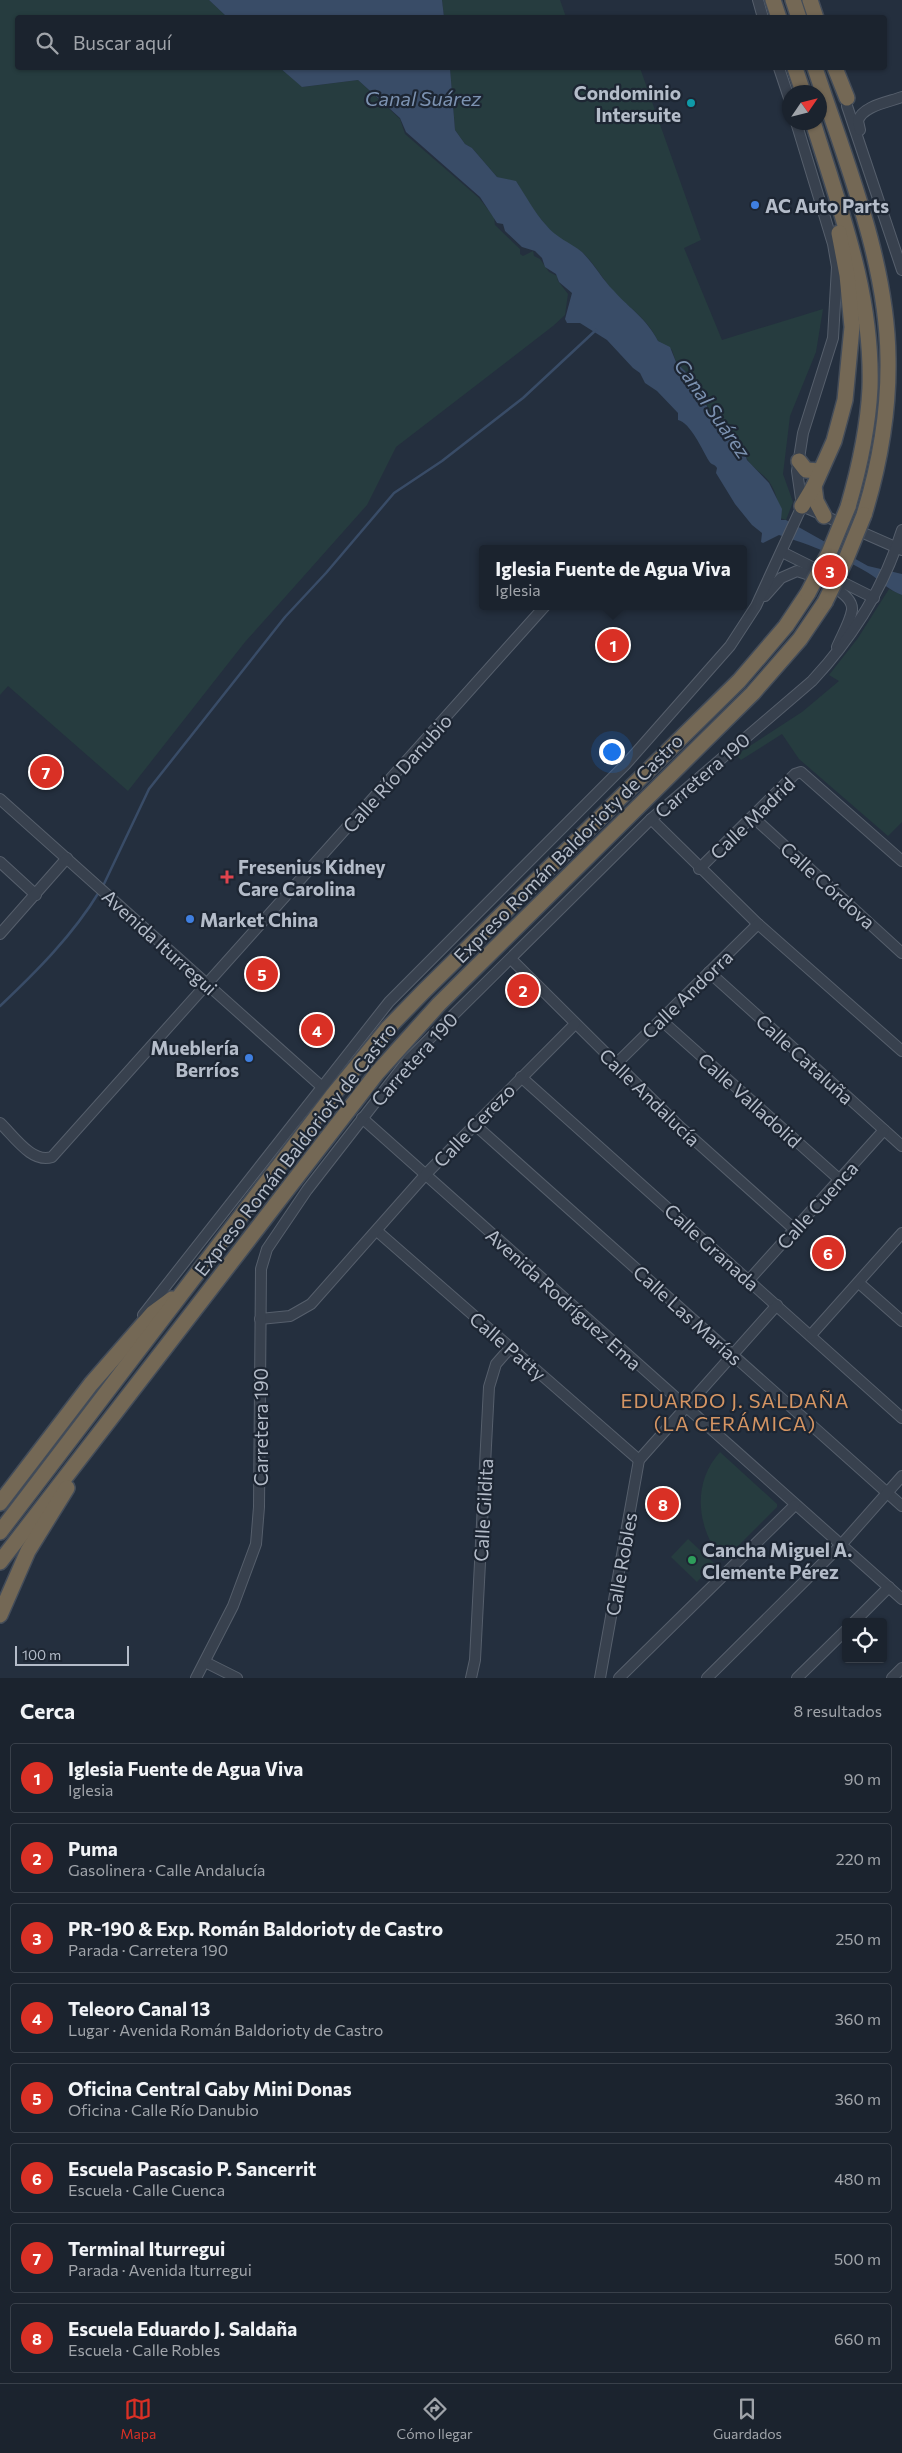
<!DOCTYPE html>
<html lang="es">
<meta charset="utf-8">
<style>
:root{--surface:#1b232e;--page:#242b36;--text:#f1f3f6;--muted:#a0a4aa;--line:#39404a;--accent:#d93025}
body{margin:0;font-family:Commissioner,sans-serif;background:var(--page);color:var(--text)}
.controls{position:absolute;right:15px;bottom:15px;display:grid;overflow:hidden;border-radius:5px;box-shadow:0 1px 4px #0004}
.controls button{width:45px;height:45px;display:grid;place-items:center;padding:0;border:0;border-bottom:1px solid var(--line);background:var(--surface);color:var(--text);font:25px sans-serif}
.compass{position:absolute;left:782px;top:85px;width:45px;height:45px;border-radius:50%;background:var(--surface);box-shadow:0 1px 4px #0004;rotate:55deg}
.scale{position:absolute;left:15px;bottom:12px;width:114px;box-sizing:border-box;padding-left:5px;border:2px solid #b4bcc9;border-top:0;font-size:14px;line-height:18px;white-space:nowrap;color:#b4bcc9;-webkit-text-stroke:4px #1d2633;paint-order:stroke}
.you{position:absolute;left:611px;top:751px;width:18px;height:18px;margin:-12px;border:4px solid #fff;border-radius:50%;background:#1a73e8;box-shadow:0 0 0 8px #1a73e833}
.badge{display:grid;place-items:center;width:32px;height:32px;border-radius:50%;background:var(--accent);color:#fff;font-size:16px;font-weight:700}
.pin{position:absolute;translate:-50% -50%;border:2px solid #fff;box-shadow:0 1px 5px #0006}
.popup{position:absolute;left:479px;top:545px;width:268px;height:65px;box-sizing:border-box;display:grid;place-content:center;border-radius:5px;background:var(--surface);filter:drop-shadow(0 1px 4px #0005);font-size:16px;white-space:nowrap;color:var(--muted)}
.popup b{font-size:19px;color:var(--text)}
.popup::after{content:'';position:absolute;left:50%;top:100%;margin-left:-10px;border:10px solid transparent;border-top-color:var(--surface)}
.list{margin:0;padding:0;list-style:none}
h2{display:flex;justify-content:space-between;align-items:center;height:65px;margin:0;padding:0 20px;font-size:21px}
h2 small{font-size:16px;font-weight:400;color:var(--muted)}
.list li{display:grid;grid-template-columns:32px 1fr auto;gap:15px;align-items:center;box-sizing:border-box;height:70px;margin:0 10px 10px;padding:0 10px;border:1px solid var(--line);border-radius:5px}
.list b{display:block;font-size:19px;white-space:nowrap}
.list p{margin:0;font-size:16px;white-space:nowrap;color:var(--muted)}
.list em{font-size:16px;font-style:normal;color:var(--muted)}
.icon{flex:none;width:28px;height:28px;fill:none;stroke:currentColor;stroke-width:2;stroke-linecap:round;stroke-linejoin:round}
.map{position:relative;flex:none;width:902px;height:1678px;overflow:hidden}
.search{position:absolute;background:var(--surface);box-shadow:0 1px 4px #0004;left:15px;right:15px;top:15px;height:55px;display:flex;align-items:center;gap:12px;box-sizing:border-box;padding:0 18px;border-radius:5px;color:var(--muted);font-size:19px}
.sheet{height:705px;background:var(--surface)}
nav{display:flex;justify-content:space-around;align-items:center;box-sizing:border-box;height:70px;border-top:1px solid var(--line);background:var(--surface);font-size:14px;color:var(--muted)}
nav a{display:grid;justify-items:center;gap:2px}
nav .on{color:var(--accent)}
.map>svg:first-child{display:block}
.green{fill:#263c3f}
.water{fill:#394c67}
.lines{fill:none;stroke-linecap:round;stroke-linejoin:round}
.stream{stroke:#394c67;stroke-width:2.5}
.minor-casing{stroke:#565f6c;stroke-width:12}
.highway-casing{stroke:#434c59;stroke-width:18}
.minor{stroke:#38414e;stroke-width:10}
.highway{stroke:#746855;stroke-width:15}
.highway-bridge-casing{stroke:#434c59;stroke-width:18;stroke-linecap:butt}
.highway-bridge{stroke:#746855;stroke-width:15}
.culture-dot{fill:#0f9aa8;stroke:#1d2633;stroke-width:2}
.shop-dot{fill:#3f7fe0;stroke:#1d2633;stroke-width:2}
.health-dot{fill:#e0444e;stroke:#1d2633;stroke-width:2}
.leisure-dot{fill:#2e9e5b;stroke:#1d2633;stroke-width:2}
.labels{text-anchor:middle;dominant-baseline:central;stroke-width:4.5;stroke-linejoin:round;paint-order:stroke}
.poi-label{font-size:19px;font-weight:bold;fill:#b4bcc9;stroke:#1d2633;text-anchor:start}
.street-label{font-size:19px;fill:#b4bcc9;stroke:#1d2633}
.water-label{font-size:20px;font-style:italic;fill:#7c92b1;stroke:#1d2633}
.neighbourhood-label{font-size:20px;letter-spacing:1px;fill:#d59563;stroke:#1d2633}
</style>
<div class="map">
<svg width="902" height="1678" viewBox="0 0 902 1678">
<rect width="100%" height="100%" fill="#242f3e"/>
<g class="green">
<polygon points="0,0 209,0 227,17 18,18 18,68 280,68 303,87 358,80 400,119 405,134 479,198 494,217 495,225 520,249 520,254 523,256 533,251 534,256 540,259 549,272 557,276 558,281 568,294 565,315 553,326 396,447 367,505 245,642 128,791 8,686 0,695"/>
<polygon points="442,0 560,0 566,17 444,17"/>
<path d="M450 68H640L701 240 684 248 722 340 823 309 816 352 790 416 783 474 793 502 786 520 780 518C781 508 774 485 766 478 758 470 746 463 744 451L739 448 735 436 726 431 721 420H713L705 401 690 376 676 362 672 350 658 341C646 317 631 310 613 291 602 278 594 263 582 252 575 247 569 245 562 241 548 231 525 200 518 184L497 177 472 148 465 144 455 130Z"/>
<polygon points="889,589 902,595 902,822 888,836 799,759 782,734 741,760 736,755 802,712 839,681 829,675 858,638"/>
<path d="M720 1452 777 1504V1507L723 1561C697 1529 691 1484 720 1452Z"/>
<polygon points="688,1539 714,1563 697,1582 671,1557"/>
</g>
<g class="water">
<polygon points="209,0 442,0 444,17 227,17"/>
<path d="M280 68H450L455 130 465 144 472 148 497 177 516 181C526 196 534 212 546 225 556 238 570 242 582 252 594 264 602 279 614 291 631 310 646 318 658 341L670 347 676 362 690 376 704 398 711 418 723 422 726 431 737 439 739 447 744 451 747 460 769 483 782 509 781 520H786L868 566 902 574V595C890 591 883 583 873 576 848 559 808 544 779 535L763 543 761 542 762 533 752 525 735 504 716 473 717 468C715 464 711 465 709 461 703 451 690 422 678 420V413L657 391 645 383 640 373 633 368 607 340 580 323H567L565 319 572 293 559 282 556 274 545 267 542 258 535 251 522 247 505 231 503 224 497 223 480 197 406 132 400 118 358 80 302 87Z"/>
</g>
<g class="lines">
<g class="stream">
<polyline points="103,886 149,789 285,617 326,573 394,493 442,461 523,398 596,330"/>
<path d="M0 1006C36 972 73 935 99 892"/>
</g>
<defs>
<g id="minor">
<polyline points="758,0 763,18"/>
<polyline points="779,68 790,101"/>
<polyline points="847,98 847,106 902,270"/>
<polyline points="796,122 833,244 837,267 833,338 803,433 797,471 802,506"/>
<path d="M860 130 858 121C862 106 889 102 902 97"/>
<polyline points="802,506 902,550"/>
<polyline points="782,552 874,598"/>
<path d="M765 596 781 578 797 571C811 575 854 592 852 610 850 622 842 635 837 647"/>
<polyline points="0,799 321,1086"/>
<polyline points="753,817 902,953"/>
<polyline points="651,819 758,924 902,1051"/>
<polyline points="0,862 36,895"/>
<polyline points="699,869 795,774 801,772 902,861"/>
<polyline points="0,934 67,858"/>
<polyline points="511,959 679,1126 794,1229"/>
<polyline points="709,972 902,1146"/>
<polyline points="661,1020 840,1180"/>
<polyline points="615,1065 758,924"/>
<polyline points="521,1077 902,1418"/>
<polyline points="362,1118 902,1599"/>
<path d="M0 1123C14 1136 32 1164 52 1157L545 606"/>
<polyline points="474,1124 902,1506"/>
<polyline points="377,1231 639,1460"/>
<polyline points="749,1280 884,1130"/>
<polyline points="859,1283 902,1321"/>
<polyline points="143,1315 389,1002 626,764 730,646 756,606 802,506"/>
<polyline points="260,1319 290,1316 311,1304 426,1174 575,1024"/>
<polyline points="811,1335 902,1233"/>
<polyline points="854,1622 889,1587"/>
<polyline points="205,1662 237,1678"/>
<path d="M196 1678 233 1606 256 1544 259 1507 261 1269 267 1249 307 1190 408 1060 651 819 812 681C853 637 884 588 902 530"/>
<polyline points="471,1678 475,1660 489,1387 496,1364 510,1348"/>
<polyline points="600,1678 639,1460 777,1305"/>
<polyline points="619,1678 795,1505"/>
<polyline points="707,1678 841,1545 902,1476"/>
<polyline points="797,1678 846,1630"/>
<polyline points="892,1678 902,1668"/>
</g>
<g id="highway">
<polyline points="773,0 779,18"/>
<polyline points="793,0 799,18"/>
<polyline points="810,0 816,18"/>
<polyline points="795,68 803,92"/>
<path d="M815 68C845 160 887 260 888 358 889 412 880 463 864 515"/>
<polyline points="835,68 847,98"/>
<path d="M813 122C840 209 873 295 870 388 868 429 859 469 848 507"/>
<polyline points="799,461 806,470 820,471"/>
<polyline points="814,486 816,501 824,516"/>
<polyline points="802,506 814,486 834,441 845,400 852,327 847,275 839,233"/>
<polyline points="0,1503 91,1384 153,1313 172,1299"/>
<polyline points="0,1532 333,1095 388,1028 424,991 739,681 786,626 808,593"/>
<polyline points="0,1562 377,1073 439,1004 753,693 800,639 825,602"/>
<polyline points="0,1615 28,1551 67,1488"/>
</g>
</defs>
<use href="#minor" class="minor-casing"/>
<use href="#highway" class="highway-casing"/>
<use href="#minor" class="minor"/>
<use href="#highway" class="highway"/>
<defs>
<g id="highway-bridge">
<polyline points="808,593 829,553 848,507"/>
<polyline points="825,602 846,559 864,515"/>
</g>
</defs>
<use href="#highway-bridge" class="highway-bridge-casing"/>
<use href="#highway-bridge" class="highway-bridge"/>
</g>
<circle class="culture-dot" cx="691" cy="103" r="5"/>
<g class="shop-dot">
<circle cx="755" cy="205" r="5"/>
<circle cx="190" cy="919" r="5"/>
<circle cx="249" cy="1058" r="5"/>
</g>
<path class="health-dot" d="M224.5 869.5h5v5h5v5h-5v5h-5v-5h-5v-5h5z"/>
<circle class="leisure-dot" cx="692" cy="1560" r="5"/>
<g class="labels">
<g class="poi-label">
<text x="681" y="92" text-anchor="end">Condominio<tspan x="681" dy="22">Intersuite</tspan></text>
<text x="765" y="205">AC Auto Parts</text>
<text x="238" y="866">Fresenius Kidney<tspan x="238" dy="22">Care Carolina</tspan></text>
<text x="200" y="919">Market China</text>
<text x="239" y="1047" text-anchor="end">Mueblería<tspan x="239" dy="22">Berríos</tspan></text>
<text x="702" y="1549">Cancha Miguel A.<tspan x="702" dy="22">Clemente Pérez</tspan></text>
</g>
<g class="street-label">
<text transform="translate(397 773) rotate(-48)">Calle Río Danubio</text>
<text transform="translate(702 775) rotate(-41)">Carretera 190</text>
<text transform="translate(752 818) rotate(-44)">Calle Madrid</text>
<text transform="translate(568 848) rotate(-45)">Expreso Román Baldorioty de Castro</text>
<text transform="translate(828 885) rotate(42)">Calle Córdova</text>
<text transform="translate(160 942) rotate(42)">Avenida Iturregui</text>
<text transform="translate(687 994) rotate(-44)">Calle Andorra</text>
<text transform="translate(414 1059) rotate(-48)">Carretera 190</text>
<text transform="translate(805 1059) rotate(42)">Calle Cataluña</text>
<text transform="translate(650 1097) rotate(44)">Calle Andalucía</text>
<text transform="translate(750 1100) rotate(42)">Calle Valladolid</text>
<text transform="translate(474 1125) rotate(-46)">Calle Cerezo</text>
<text transform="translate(295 1149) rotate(-52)">Expreso Román Baldorioty de Castro</text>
<text transform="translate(817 1205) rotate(-48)">Calle Cuenca</text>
<text transform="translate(712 1247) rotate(42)">Calle Granada</text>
<text transform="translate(564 1299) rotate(42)">Avenida Rodríguez Ema</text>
<text transform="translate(688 1315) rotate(42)">Calle Las Marías</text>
<text transform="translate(508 1346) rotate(41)">Calle Patty</text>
<text transform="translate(260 1427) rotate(-90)">Carretera 190</text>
<text transform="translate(483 1510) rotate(-87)">Calle Gildita</text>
<text transform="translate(621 1564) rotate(-80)">Calle Robles</text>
</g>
<g class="water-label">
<text x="423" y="98">Canal Suárez</text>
<text transform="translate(713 408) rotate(55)">Canal Suárez</text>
</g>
<g class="neighbourhood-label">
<text x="735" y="1400">EDUARDO J. SALDAÑA<tspan x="735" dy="23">(LA CERÁMICA)</tspan></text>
</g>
</g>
</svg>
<div class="controls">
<button><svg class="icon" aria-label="locate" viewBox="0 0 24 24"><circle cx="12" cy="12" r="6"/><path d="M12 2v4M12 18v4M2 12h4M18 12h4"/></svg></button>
</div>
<svg class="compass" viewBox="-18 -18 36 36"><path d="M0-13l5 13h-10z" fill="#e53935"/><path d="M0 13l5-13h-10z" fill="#a0a4aa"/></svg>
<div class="scale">100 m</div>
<div class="you"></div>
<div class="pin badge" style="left:613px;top:645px">1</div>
<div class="popup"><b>Iglesia Fuente de Agua Viva</b>Iglesia</div>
<div class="pin badge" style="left:523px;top:990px">2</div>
<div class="pin badge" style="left:830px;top:571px">3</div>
<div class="pin badge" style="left:317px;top:1030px">4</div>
<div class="pin badge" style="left:262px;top:974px">5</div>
<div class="pin badge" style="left:828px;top:1253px">6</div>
<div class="pin badge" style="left:46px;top:772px">7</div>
<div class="pin badge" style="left:663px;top:1504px">8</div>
<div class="search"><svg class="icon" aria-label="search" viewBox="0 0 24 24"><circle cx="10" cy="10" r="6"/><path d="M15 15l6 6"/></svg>Buscar aquí</div>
</div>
<section class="sheet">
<h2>Cerca<small>8 resultados</small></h2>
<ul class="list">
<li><span class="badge">1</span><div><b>Iglesia Fuente de Agua Viva</b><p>Iglesia</p></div><em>90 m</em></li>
<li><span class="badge">2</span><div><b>Puma</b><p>Gasolinera · Calle Andalucía</p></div><em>220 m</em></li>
<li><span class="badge">3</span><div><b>PR-190 &amp; Exp. Román Baldorioty de Castro</b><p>Parada · Carretera 190</p></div><em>250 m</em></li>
<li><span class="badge">4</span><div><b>Teleoro Canal 13</b><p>Lugar · Avenida Román Baldorioty de Castro</p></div><em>360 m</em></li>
<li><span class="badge">5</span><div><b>Oficina Central Gaby Mini Donas</b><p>Oficina · Calle Río Danubio</p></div><em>360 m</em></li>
<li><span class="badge">6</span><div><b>Escuela Pascasio P. Sancerrit</b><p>Escuela · Calle Cuenca</p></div><em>480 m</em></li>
<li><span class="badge">7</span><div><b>Terminal Iturregui</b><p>Parada · Avenida Iturregui</p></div><em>500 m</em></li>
<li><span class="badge">8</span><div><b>Escuela Eduardo J. Saldaña</b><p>Escuela · Calle Robles</p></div><em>660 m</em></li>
</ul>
</section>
<nav>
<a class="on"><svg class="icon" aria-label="map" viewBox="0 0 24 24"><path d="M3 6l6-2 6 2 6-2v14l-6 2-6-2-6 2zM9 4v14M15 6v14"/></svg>Mapa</a>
<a><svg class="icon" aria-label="directions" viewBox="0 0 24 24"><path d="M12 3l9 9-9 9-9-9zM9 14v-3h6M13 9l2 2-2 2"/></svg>Cómo llegar</a>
<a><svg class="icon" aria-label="saved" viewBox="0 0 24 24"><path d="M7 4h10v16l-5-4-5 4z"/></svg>Guardados</a>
</nav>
